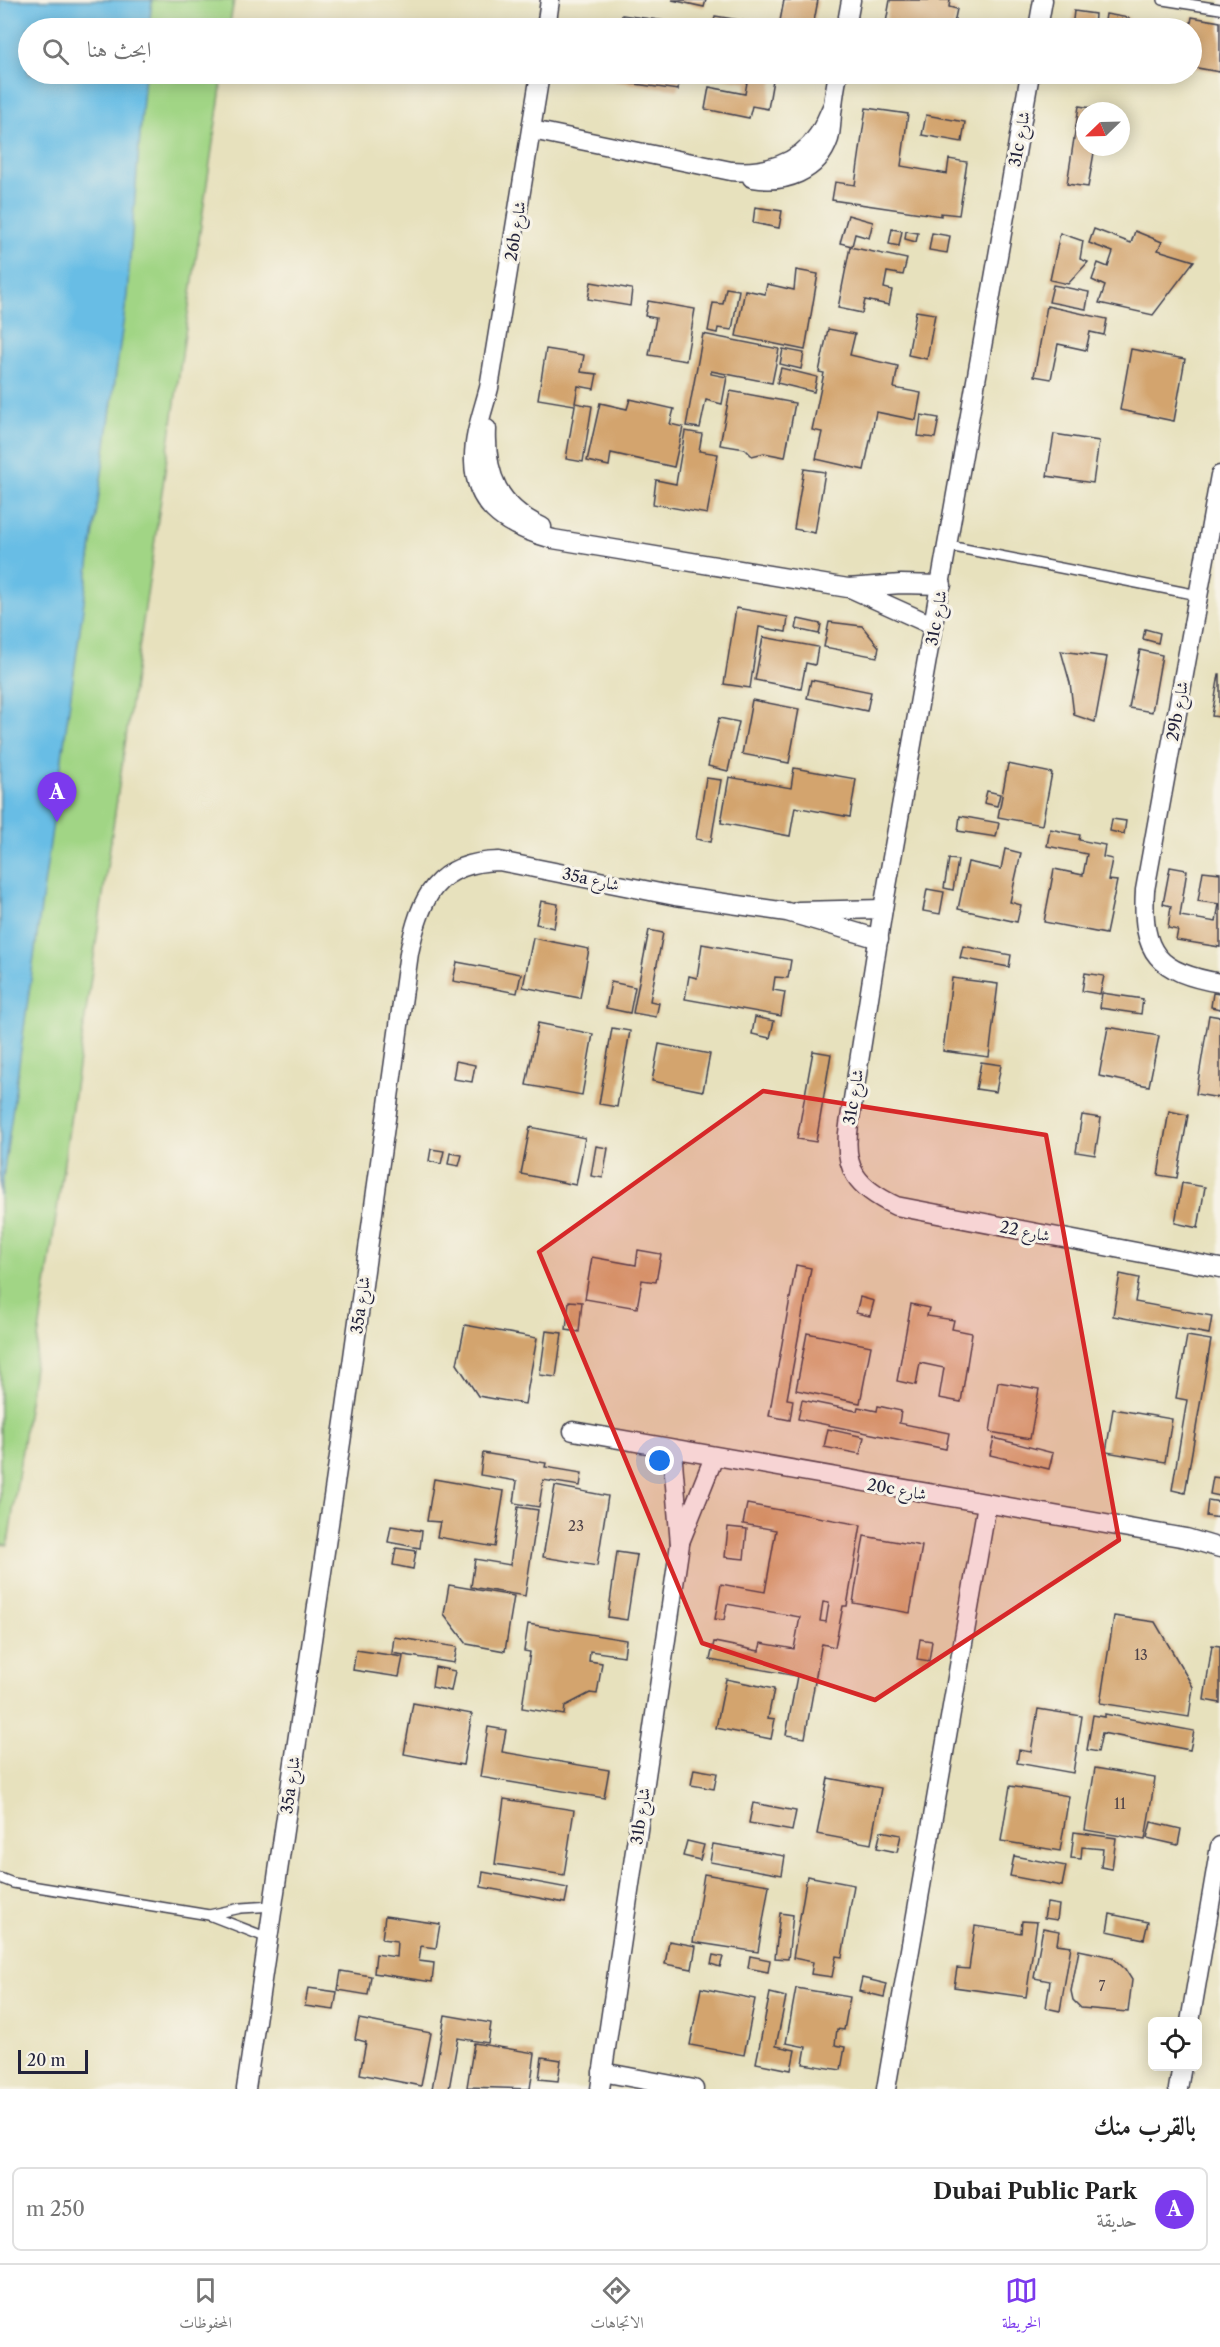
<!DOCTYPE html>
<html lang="ar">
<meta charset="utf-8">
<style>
:root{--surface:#fff;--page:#f2f2f2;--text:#222;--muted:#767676;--line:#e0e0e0;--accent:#7c3aed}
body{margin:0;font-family:"Libre Caslon Text",Amiri,serif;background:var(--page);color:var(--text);direction:rtl}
.controls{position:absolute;right:18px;bottom:18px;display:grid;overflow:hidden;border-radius:9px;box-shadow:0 3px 15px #0003}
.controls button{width:54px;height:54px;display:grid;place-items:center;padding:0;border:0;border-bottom:2px solid var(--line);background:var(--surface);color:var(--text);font:30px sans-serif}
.compass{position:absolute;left:1076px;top:102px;width:54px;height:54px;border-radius:50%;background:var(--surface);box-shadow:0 3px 15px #0003;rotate:247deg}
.scale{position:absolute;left:18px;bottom:15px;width:70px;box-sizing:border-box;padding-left:6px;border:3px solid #22223b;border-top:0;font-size:16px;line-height:21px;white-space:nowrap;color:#22223b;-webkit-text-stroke:4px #f7f3e8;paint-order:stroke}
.you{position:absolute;left:660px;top:1461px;width:21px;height:21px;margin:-15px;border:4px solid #fff;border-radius:50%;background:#1a73e8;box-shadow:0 0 0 9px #1a73e833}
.badge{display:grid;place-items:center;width:39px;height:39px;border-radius:50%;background:var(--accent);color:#fff;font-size:20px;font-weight:700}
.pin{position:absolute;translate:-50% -50px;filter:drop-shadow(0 2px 3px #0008)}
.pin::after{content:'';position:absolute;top:32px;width:21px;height:18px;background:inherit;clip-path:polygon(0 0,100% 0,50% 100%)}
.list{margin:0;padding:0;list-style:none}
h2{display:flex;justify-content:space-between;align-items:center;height:78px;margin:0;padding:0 24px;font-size:26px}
h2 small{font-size:20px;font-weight:400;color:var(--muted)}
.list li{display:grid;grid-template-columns:39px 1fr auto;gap:18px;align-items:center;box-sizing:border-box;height:84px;margin:0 12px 12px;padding:0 12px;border:2px solid var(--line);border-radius:9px}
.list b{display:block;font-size:22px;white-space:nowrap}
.list p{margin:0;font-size:20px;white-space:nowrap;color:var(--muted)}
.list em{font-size:20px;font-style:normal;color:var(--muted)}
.icon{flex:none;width:33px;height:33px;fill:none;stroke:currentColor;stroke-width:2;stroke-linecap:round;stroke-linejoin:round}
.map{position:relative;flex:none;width:1220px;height:2089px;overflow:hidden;direction:ltr}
.search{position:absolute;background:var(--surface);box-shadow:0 3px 15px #0003;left:18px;right:18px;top:18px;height:66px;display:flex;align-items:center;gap:15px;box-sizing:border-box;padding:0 21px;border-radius:33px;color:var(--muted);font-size:22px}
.sheet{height:174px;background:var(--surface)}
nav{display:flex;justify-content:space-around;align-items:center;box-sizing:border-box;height:84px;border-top:2px solid var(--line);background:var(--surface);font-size:16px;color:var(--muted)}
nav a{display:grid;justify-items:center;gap:3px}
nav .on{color:var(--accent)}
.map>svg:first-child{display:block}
.green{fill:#a1d585;stroke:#627c60;stroke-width:1.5}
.water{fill:#68bde5;stroke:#457090;stroke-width:1.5}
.building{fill:#d3a46e;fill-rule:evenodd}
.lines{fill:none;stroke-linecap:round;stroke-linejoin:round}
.service-casing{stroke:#403f4e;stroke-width:12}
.minor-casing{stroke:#403f4e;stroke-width:21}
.service{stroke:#fff;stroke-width:9}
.minor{stroke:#fff;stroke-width:18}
.marked{fill:#d62828;fill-opacity:0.2;stroke:#d62828;stroke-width:4.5;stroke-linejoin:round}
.labels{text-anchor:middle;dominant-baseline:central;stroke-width:6;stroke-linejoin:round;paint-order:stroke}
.number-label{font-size:14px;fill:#4e4248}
.street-label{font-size:16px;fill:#22223b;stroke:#f7f3e8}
</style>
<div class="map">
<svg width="1220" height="2089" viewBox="0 0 1220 2089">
<rect width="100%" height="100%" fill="#f7f3e8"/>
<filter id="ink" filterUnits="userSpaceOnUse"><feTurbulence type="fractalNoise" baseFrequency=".0167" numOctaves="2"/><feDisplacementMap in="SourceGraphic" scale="12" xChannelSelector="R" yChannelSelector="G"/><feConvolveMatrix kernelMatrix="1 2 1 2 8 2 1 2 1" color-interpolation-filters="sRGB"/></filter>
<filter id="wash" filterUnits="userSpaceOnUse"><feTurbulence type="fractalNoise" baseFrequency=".008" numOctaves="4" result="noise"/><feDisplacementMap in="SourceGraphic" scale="24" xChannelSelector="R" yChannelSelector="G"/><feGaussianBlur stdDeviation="1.35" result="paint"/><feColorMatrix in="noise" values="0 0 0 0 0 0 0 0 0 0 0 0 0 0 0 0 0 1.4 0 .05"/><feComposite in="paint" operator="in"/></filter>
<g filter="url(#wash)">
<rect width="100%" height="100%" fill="#e7e1bd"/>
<polygon class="green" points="0,0 234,0 229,28 28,28 28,74 223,74 8,1545 0,1544"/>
<polygon class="water" points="0,0 152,0 149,28 28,28 28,74 145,74 127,295 0,1199"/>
<g id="blocks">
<g class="building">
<polygon points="672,0 706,0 704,7"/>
<polygon points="784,0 818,0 813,27 780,21"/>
<polygon points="890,0 950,0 949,7 957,9 953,28 885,28"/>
<polygon points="1074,11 1095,14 1094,28 1072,28"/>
<polygon points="1106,14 1129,18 1128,28 1104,28"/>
<polygon points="622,15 687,24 686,28 621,28"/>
<polygon points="715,16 781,27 780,28 713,28"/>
<polygon points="1192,17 1220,22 1220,72 1192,67 1190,28"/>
<polygon points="615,74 680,74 678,90 614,81"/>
<polygon points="704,74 774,74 768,109 752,106 749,118 705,109 709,87 745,94 747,82"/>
<polygon points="1079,106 1091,108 1091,111 1085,111 1085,147 1095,147 1088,187 1067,184"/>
<polygon points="866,108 908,114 901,166 947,174 949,159 967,162 959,215 941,213 941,216 832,200 835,182 855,185"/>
<polygon points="926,115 965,122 962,142 922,135"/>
<polygon points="755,207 782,211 779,228 753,223"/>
<polygon points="848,215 873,222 869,238 855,234 852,246 840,243"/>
<polygon points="892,229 902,231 899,246 889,244"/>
<polygon points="1094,229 1131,243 1135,231 1162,242 1158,250 1194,261 1153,315 1099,303 1105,286 1092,280 1098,263 1108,267 1113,252 1089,243"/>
<polygon points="906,231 918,233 916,242 905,239"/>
<polygon points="932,233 950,236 947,253 929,250"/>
<polygon points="1060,233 1083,241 1080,259 1088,262 1068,284 1050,280"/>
<polygon points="850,247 907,259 903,275 887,272 884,288 892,290 889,305 865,300 862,313 838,308"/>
<polygon points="796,270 818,274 805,350 736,336 745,290 765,294 767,284 794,290"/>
<polygon points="591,282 632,289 630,306 588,299"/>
<polygon points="1053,285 1089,292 1086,309 1049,302"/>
<polygon points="726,288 739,290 732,330 718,328 717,333 708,331 713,303 723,304"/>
<polygon points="648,301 695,309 686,361 649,355 656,318 645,316"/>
<polygon points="1047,306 1107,319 1104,335 1090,332 1086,350 1058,344 1051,379 1034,376"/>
<polygon points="916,311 935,314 927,359 908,355"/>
<polygon points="828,329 855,334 850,355 898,366 894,388 921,393 916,420 876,412 864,470 816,459 822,432 812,430 824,373 819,372"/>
<polygon points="703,334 779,349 772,383 711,371 711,374 727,377 722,404 706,400 700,428 686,426"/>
<polygon points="546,349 584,355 581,372 597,374 594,389 578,386 575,403 592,406 583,462 566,459 575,405 538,399"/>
<polygon points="783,349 804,353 801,369 780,364"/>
<polygon points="1131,349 1185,359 1174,421 1120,410"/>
<polygon points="781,368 817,377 814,392 777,383"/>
<polygon points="730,391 795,403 785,457 764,453 752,456 745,449 720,445"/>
<polygon points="630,399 674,409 670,424 683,427 674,467 611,453 609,466 587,461 600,403 627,409"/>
<polygon points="921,415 939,418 935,438 918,436"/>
<polygon points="685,431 702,434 699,451 718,454 707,514 653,504 656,480 676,484"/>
<polygon points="1054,434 1099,441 1093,483 1047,476"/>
<polygon points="804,469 825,472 815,533 794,529"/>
<polygon points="736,608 788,617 786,632 759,627 750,688 724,684"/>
<polygon points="798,619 821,624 819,634 796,629"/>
<polygon points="829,622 862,626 879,647 877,657 824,647"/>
<polygon points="1145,629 1160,633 1158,643 1143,639"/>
<polygon points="763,637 818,647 815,665 806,663 801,689 755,680"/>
<polygon points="1140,650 1162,655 1152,712 1129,708"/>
<polygon points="1061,651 1107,657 1095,722 1074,715 1070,683"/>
<polygon points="1219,674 1220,674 1220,717 1212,716"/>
<polygon points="811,680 871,692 867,711 807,698"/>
<polygon points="752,700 799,709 789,763 742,754"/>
<polygon points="719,718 739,722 728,771 708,766"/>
<polygon points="1008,764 1052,773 1042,825 998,817"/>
<polygon points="794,768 856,779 850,817 795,807 790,836 721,823 729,777 791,788"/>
<polygon points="706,778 721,780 711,842 696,839"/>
<polygon points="987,791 1000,794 997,806 984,803"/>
<polygon points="960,816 999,823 996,837 958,831"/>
<polygon points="1112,819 1126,821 1124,834 1110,831"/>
<polygon points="1050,829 1080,835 1079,840 1105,845 1103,857 1112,859 1108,880 1117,881 1106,934 1044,922 1054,869 1083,875 1087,854 1047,846"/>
<polygon points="1005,849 1021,853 1010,902 1021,905 1017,922 958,909 968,862 1001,869"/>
<polygon points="949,859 958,860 953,890 944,888"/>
<polygon points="1170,867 1187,870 1180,916 1216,922 1219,904 1198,901 1203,871 1220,873 1220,947 1176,940 1178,930 1168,928 1171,906 1163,904"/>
<polygon points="927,889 944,892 940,914 923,911"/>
<polygon points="541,901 558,904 554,928 536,924"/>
<polygon points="649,930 663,933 650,1001 659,1003 656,1017 633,1013"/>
<polygon points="533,938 589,949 580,998 523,987"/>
<polygon points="702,944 791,960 788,978 775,977 773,990 785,992 781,1016 685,999 689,976 697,978"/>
<polygon points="963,946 1011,955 1009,967 960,958"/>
<polygon points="457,962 521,974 517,993 453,981"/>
<polygon points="1085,973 1104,976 1100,994 1082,991"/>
<polygon points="952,978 998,984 989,1057 943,1051"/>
<polygon points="611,982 635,987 630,1013 606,1008"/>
<polygon points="1102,993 1143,999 1141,1014 1100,1008"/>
<polygon points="1213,993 1220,994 1220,1009 1211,1007"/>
<polygon points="1209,1015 1220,1017 1220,1098 1196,1094"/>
<polygon points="755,1017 774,1021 770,1038 752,1034"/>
<polygon points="538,1023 593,1034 582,1095 526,1085"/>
<polygon points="1108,1027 1159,1036 1149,1086 1099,1076"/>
<polygon points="612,1028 630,1031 617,1107 599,1104"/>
<polygon points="659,1044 710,1054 703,1091 652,1081"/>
<polygon points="813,1051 831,1054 816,1142 797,1139"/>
<polygon points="456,1061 475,1065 472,1082 453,1079"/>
<polygon points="981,1062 1001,1065 996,1092 976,1089"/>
<polygon points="1169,1111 1188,1115 1177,1178 1158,1175"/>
<polygon points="1082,1115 1101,1118 1095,1155 1076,1152"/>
<polygon points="530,1127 585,1138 576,1185 521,1174"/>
<polygon points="596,1146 608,1148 603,1178 591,1176"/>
<polygon points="431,1149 444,1151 441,1164 429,1161"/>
<polygon points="450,1153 462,1155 459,1166 448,1164"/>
<polygon points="1182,1183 1205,1187 1198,1228 1175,1223"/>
<polygon points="638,1250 661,1254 656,1282 642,1280 637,1308 585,1299 592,1257 636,1265"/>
<polygon points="796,1265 811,1268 787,1399 793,1400 790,1420 769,1416"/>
<polygon points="1120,1274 1139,1278 1135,1302 1212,1316 1209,1334 1113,1316"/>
<polygon points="860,1297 874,1301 870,1316 856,1313"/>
<polygon points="569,1301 582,1302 579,1332 566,1330"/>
<polygon points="911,1304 929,1308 927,1316 954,1320 952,1329 972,1333 961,1402 939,1398 944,1368 920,1363 916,1385 897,1381"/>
<polygon points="465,1325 537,1338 525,1404 478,1396 457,1364"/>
<polygon points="546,1331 562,1333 556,1377 540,1375"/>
<polygon points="807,1333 871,1346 860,1403 796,1390"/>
<polygon points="1187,1336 1211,1340 1185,1493 1172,1490 1187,1400 1176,1398"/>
<polygon points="998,1382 1039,1389 1030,1439 990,1432"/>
<polygon points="802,1400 857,1411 858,1407 877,1411 878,1406 901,1411 899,1423 949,1433 946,1449 798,1419"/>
<polygon points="1113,1409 1172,1419 1165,1462 1106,1452"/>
<polygon points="828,1429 864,1437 860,1454 824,1447"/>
<polygon points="994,1438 1053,1453 1049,1469 990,1455"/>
<polygon points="483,1453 546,1463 545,1467 582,1473 580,1486 543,1480 539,1507 514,1503 517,1481 480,1475"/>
<polygon points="1213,1477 1220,1478 1220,1496 1210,1494"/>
<polygon points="434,1479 504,1491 495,1547 437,1537 440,1522 427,1521"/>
<polygon points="555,1486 608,1496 597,1566 543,1557"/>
<polygon points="1208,1500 1220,1502 1220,1518 1206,1516"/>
<path d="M747 1504 861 1525 847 1606H843L835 1647 822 1644 821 1647 805 1738 786 1735 797 1676 710 1660 714 1642 759 1651 761 1643 794 1649 800 1617 727 1604 724 1620 715 1619 721 1584 765 1592 776 1530 743 1524ZM823 1602 829 1603 826 1622 820 1621Z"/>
<polygon points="518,1507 538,1510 525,1596 471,1587 475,1559 510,1565"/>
<polygon points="391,1526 422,1531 420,1548 388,1542"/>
<polygon points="728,1527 747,1529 744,1559 725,1557"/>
<polygon points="864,1536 922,1546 910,1613 853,1603"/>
<polygon points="396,1548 416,1551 413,1569 393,1565"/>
<polygon points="617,1552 637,1555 627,1620 608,1617"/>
<polygon points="449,1585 514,1596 505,1651 467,1644 444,1614"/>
<polygon points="1114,1616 1155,1622 1193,1687 1189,1717 1100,1703"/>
<polygon points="528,1624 626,1640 624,1656 590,1651 589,1661 602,1663 597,1694 590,1693 565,1706 564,1715 522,1708 530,1652 524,1651"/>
<polygon points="394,1637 457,1647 454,1663 392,1653"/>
<polygon points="920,1639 932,1641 929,1661 917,1659"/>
<polygon points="1212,1645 1220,1646 1220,1703 1204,1700"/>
<polygon points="356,1650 403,1657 399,1677 353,1670"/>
<polygon points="435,1667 455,1671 451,1691 432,1687"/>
<polygon points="726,1679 774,1689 768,1718 775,1719 771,1739 716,1728"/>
<polygon points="413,1703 472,1714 463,1765 404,1754"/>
<polygon points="1038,1709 1082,1716 1073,1773 1017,1763 1019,1750 1031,1752"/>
<polygon points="1105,1714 1194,1731 1190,1750 1102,1733 1098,1752 1087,1750 1093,1715 1105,1717"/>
<polygon points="488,1727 506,1730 502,1752 609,1770 604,1798 480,1777"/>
<polygon points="1095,1768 1155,1778 1145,1840 1085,1830"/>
<polygon points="694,1769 717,1773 714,1789 691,1785"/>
<polygon points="828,1778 881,1788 871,1844 817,1834"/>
<polygon points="1010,1786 1069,1796 1060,1851 1001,1841"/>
<polygon points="504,1799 574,1810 564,1875 495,1864"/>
<polygon points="753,1803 796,1811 792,1831 749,1823"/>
<polygon points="1151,1822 1181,1829 1178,1845 1147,1838"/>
<polygon points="881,1831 901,1835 897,1852 877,1848"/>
<polygon points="1074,1832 1116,1838 1112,1869 1101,1867 1103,1849 1082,1847 1081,1859 1071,1858"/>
<polygon points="687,1841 704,1845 700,1860 683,1856"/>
<polygon points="713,1844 785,1856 782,1875 710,1862"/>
<polygon points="1014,1856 1066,1866 1062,1886 1010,1876"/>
<polygon points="483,1872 568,1888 565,1903 481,1887"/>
<polygon points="704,1874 769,1885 758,1952 693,1942"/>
<polygon points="807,1876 854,1885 842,1957 836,1956 832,1977 811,1974 813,1962 793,1958"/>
<polygon points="1047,1903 1059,1905 1057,1920 1044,1918"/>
<polygon points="780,1913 793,1915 788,1959 775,1958"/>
<polygon points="1110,1914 1148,1922 1144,1939 1107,1931"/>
<polygon points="385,1916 440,1924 436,1948 421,1946 419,1961 434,1963 432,1982 374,1973 376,1954 396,1957 397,1941 382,1939"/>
<polygon points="1022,1921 1037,1922 1026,1997 954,1987 957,1968 969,1969 975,1926 1021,1933"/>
<polygon points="1043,1928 1059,1931 1057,1944 1071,1946 1060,2011 1046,2008 1050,1981 1034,1978"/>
<polygon points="669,1941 696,1946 692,1969 665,1964"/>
<polygon points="1079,1950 1112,1957 1125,1969 1132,1980 1128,2012 1081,2008 1073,2000 1071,1991"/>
<polygon points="713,1955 723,1957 720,1967 711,1964"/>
<polygon points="750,1956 770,1960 768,1972 748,1968"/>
<polygon points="341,1971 371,1976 368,1995 338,1990"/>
<polygon points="862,1978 887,1984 884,1997 859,1991"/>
<polygon points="308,1988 337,1992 334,2010 305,2006"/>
<polygon points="701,1988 755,1999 744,2055 690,2045"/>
<polygon points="796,1988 850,1997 844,2030 837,2029 835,2045 845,2047 841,2070 803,2064 806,2047 786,2043"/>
<polygon points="770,1993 786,1997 776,2046 795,2050 791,2070 756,2063"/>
<polygon points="445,2015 491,2023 488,2043 458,2038 449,2089 432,2089"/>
<polygon points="359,2019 431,2033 421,2086 360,2074 366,2042 355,2039"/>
<polygon points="474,2043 535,2053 530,2089 467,2087"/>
<polygon points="542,2057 561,2060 558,2081 539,2079"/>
</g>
</g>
</g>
<g filter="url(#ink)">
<use href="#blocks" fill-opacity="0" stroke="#403f4e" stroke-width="1.5"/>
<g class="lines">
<defs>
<g id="service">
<polyline points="1163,0 1220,9"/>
<polyline points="949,546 1198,595"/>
<polyline points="0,1878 13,1883 209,1915 268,1938"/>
<polyline points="209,1915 241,1908 273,1906"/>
</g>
<g id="minor">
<polyline points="546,28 550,0"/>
<polyline points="846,28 851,0"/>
<polyline points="1038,28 1043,0"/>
<path d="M540 74 489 388C483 411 473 437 474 461 475 510 512 528 553 539L848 588 901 584 942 585"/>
<path d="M1030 74 883 909 849 1125C842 1170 858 1188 896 1206L1220 1268"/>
<path d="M532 130 731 171C764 174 799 164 818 135 824 127 828 115 833 105"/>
<path d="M752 178C784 184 818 172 829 139 832 128 831 117 833 106 834 95 836 84 838 74"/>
<path d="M487 429C485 476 499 507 542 527"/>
<path d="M1220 475 1145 890C1141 954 1158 972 1220 983"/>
<polyline points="850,588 934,626"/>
<polyline points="798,911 883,909"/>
<polyline points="573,1431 1186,1538 1220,1548"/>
<polyline points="680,1542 714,1457"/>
<polyline points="1190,2022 1220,1846"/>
<polyline points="602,2072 694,2089"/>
<path d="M246 2089 344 1422 409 953C420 898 436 862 499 861L675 896 787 912 879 939"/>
<polyline points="600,2089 680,1544 672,1450"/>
<polyline points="886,2089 987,1504"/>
<polyline points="1178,2089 1182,2066"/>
</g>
</defs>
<use href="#service" class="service-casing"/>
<use href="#minor" class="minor-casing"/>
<use href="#service" class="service"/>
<use href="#minor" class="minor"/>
</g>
</g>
<path class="marked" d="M763 1091 1046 1135 1119 1540 875 1700 702 1643 539 1252Z"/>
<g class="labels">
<g class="number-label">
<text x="576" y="1526">23</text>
<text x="1141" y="1655">13</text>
<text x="1120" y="1804">11</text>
<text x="1102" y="1986">7</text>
</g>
<g class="street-label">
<text transform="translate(1019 139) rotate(-80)">31c شارع</text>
<text transform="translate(515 231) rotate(-81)">26b شارع</text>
<text transform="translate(936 618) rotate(-80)">31c شارع</text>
<text transform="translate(1177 711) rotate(-80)">29b شارع</text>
<text transform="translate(591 879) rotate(12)">35a شارع</text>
<text transform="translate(853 1097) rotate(-81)">31c شارع</text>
<text transform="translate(1025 1231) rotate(11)">شارع 22</text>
<text transform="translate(360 1305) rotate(-82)">35a شارع</text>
<text transform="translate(897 1489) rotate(10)">20c شارع</text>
<text transform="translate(290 1785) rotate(-82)">35a شارع</text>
<text transform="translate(640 1816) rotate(-82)">31b شارع</text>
</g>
</g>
</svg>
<div class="controls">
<button><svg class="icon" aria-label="locate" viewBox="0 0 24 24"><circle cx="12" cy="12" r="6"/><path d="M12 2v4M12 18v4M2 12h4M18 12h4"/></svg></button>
</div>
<svg class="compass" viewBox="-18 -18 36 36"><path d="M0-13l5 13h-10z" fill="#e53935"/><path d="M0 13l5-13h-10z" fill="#767676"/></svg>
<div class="scale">20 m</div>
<div class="you"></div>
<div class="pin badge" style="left:57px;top:822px">A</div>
<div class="search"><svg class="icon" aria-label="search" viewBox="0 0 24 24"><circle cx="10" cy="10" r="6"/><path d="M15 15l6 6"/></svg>ابحث هنا</div>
</div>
<section class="sheet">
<h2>بالقرب منك<small></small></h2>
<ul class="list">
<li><span class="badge">A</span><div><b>Dubai Public Park</b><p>حديقة</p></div><em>250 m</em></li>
</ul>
</section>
<nav>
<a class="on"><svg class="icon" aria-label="map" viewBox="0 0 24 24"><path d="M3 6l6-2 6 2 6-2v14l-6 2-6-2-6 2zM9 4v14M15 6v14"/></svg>الخريطة</a>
<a><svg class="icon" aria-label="directions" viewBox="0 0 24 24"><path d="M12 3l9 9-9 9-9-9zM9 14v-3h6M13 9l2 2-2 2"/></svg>الاتجاهات</a>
<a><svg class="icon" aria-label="saved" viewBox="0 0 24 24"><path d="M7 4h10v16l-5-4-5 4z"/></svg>المحفوظات</a>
</nav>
